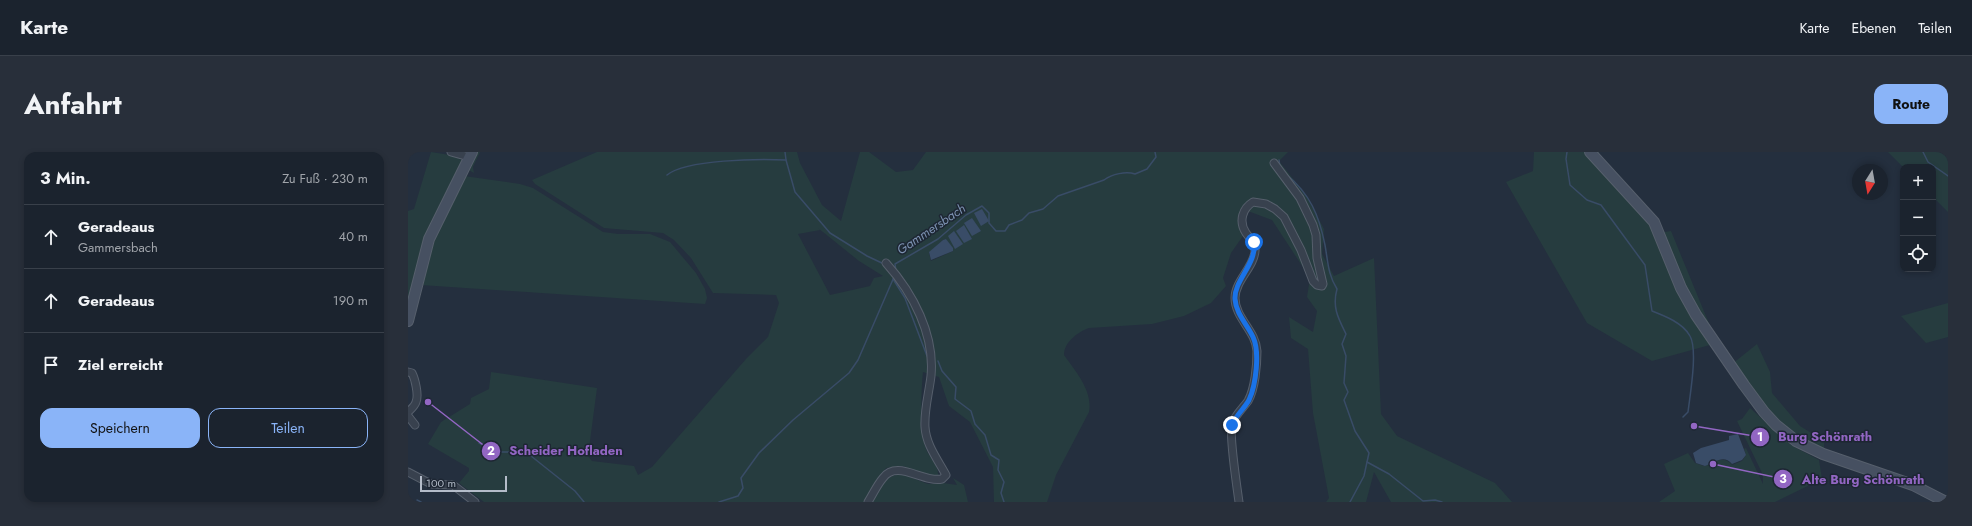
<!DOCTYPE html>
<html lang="de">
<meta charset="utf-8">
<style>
:root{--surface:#1b232e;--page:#282f3a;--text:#f1f3f6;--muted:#a0a4aa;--line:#39404a;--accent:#8ab4f8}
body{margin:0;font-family:Jost,sans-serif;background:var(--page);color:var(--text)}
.controls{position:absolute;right:12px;top:12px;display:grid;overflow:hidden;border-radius:8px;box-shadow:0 2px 6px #0003}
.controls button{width:36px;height:36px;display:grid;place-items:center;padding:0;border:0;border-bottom:1px solid var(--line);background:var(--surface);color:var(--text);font:20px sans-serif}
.compass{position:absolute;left:1444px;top:12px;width:36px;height:36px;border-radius:50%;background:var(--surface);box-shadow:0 2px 6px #0003;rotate:191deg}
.scale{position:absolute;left:12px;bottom:10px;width:87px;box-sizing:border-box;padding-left:4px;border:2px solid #b4bcc9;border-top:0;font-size:11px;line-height:14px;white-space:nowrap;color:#b4bcc9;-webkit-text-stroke:3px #1d2633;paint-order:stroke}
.stop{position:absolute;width:12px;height:12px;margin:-9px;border:3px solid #1a73e8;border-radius:50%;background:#fff}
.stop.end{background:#1a73e8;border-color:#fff;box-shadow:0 1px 4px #0008}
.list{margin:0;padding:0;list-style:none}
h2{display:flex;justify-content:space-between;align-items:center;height:52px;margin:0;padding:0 16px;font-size:17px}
h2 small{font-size:13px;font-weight:400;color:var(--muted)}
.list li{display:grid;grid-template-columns:26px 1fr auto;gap:12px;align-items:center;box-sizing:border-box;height:64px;padding:0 16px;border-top:1px solid var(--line)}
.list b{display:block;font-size:15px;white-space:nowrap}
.list p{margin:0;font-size:13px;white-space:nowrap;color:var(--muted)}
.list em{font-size:13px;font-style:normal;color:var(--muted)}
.actions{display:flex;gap:8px;padding:12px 16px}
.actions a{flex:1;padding:9px 0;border:1px solid var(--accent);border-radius:12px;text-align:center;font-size:14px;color:var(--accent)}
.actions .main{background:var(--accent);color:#111}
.icon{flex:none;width:22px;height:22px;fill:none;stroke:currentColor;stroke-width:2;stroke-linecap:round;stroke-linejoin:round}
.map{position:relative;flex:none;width:1540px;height:350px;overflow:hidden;border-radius:12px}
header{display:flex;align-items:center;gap:24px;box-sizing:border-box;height:56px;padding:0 20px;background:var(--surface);border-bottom:1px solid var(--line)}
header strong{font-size:19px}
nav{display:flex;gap:22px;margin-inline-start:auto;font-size:14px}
.intro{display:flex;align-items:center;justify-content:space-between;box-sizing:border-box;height:96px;padding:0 24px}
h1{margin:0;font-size:28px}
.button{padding:10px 18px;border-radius:12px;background:var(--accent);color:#111;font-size:14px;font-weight:700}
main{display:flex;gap:24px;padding:0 24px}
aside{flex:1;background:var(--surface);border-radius:12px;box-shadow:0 2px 6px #0003}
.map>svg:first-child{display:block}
.green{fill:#263c3f;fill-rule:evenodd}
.water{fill:#394c67}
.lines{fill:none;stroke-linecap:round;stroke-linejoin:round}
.stream{stroke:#394c67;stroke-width:1.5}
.street-casing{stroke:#565f6c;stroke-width:9}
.secondary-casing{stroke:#565f6c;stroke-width:12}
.street{stroke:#38414e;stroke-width:7}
.secondary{stroke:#465061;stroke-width:10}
.route{stroke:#1a73e8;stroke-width:5}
.labels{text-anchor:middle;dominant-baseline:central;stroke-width:3;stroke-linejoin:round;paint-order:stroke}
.water-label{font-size:13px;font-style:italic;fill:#7c92b1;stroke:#1d2633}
.leader{fill:none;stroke:#9266c3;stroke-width:1.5}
.callout-dot{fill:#9266c3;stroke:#1d2633;stroke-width:1.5}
.mark-label{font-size:12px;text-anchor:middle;font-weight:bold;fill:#fff}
.callout-label{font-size:13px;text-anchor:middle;font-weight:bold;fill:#9266c3;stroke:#1d2633;stroke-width:3;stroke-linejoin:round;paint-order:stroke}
</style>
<header>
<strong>Karte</strong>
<nav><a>Karte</a><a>Ebenen</a><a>Teilen</a></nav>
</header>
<div class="intro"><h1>Anfahrt</h1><a class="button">Route</a></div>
<main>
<aside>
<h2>3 Min.<small>Zu Fuß · 230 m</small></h2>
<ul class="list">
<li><svg class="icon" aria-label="ahead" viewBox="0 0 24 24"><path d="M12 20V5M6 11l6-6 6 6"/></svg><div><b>Geradeaus</b><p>Gammersbach</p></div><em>40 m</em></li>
<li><svg class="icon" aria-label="ahead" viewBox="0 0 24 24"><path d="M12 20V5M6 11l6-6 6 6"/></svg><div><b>Geradeaus</b></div><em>190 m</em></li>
<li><svg class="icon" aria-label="arrive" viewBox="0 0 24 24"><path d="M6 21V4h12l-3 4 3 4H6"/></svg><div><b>Ziel erreicht</b></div></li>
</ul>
<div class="actions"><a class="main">Speichern</a><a>Teilen</a></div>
</aside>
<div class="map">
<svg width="1540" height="350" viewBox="0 0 1540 350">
<rect width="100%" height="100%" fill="#242f3e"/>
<g class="green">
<polygon points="23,0 48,4 54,9 20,78 0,148 0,59 6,57"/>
<polygon points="68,0 72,0 65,15 66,21 59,17"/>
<path d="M189 0H389L392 11 414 53 433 69 452 0H461L488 20 505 18 518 0H880L871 9 897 42 916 77 914 102 926 124 966 106 973 262 989 284 1087 331 1104 350H983L966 320 958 350H918L921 346 905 261 900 197 883 186 881 165 905 180 909 159 899 145 902 126 864 68 837 58V81L823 101 815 126 818 134 803 151 776 164 744 172 681 176C670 180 656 190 656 203 668 220 685 239 681 260L648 323 639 350H586L585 315 562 270 541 254 531 225 515 220C513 239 512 278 518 297 522 307 531 313 530 324H522L495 314 478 316 456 350H76L51 331 61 319V316L20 292 33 270 62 252 63 246 81 237 83 220 189 236 180 304 184 309 226 314 230 323 244 315 338 207 360 185 371 151 368 143 305 141 283 106 266 88 255 81 196 76 127 32 124 28ZM410 76 451 109 475 124 466 126 462 134 422 143 390 82 412 78ZM538 87 545 99 523 109 521 101 535 88Z"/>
<polygon points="1126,0 1191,0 1191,14 1243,71 1245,82 1263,79 1309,191 1244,209 1179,171 1098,30 1125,19"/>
<polygon points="1480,0 1540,0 1540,60 1525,45 1525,15 1495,15"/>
<polygon points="56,24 112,32 125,36 195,80 210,82 242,82 262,90 288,121 297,137 299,146 297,152 13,133 23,92"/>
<polygon points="1540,151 1540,185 1518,191 1493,164"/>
<polygon points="1349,192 1362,220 1364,241 1392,274 1416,289 1416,299 1384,284 1360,262 1324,212"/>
<path d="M1342 256 1383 293 1411 308 1414 327 1367 350H1251L1267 339 1256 312 1280 301 1287 311 1296 314C1307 310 1316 303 1324 313L1334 309 1338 303 1336 297 1338 296 1355 332V323L1329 269 1334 267Z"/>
<path d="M494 322 520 332 535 331 549 333 545 326 556 333 560 350H463C473 335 475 324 494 322Z"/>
</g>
<g class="water">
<polygon points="574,57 581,69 573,74 566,61"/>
<polygon points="564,66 573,79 564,84 556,71"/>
<polygon points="556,73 564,87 556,91 548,79"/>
<polygon points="546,79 555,92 547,97 540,84"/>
<polygon points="538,87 545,96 545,99 523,108 521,100 535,88"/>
<path d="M1330 282 1338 303 1334 308 1324 312C1316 302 1307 310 1297 314L1288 311 1285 301 1293 296 1321 288V284Z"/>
</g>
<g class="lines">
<g class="stream">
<polyline points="377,0 378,8 387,40 422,81 459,104 476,112"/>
<path d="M1159 0 1158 7 1162 33 1179 48 1193 53 1237 113 1244 159C1257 164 1275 171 1282 184 1290 198 1282 243 1280 260L1275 265"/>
<polyline points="1515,0 1520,10 1540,24"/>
<polyline points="871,8 872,15"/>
<path d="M878 22C902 42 911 63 917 93 920 110 920 123 929 137 924 155 930 166 938 182L934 192 938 204 936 231 940 240 936 248 947 279 961 301 959 310 981 322 1015 349 1027 348 1034 350"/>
<path d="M259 23C279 7 351 7 378 8"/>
<path d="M488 119 487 112 530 87 558 63 574 54 581 61V71L588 79H597L601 73 614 68 621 61 635 57 650 44 696 28C704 22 718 19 727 22L739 17 748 5 747 0"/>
<polyline points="485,127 497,146 519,204"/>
<polyline points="530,209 534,219 548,235 547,247 563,259 567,272 577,283 583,303 591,308 590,318 596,330 593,341 596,350"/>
<polyline points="71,291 89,300 118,300 167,339 176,350"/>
<polyline points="9,348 13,350"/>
<polyline points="311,350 330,344 335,336 333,326 351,301 385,268 441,221 450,208 486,125"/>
<polyline points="942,350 956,324 959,310"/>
</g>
<defs>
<g id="street">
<polyline points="43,0 61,5"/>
<path d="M0 220 4 221C7 227 11 243 8 250 7 254 3 257 0 260"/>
<polyline points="0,264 7,273"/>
<polyline points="0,320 23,332 45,333 67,350"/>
<path d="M460 350C465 342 469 333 475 326 489 307 515 331 534 327L538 323C530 308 518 293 517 275 516 258 521 241 523 224 527 183 505 141 478 111"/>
<path d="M831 350C829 336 821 282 824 272 827 263 835 256 840 249 847 237 849 213 849 199 848 179 827 166 827 146 827 129 846 115 847 99 848 90 842 87 838 81 830 69 835 56 845 50L858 52 867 57 876 65 893 98 905 129 909 133 914 134 915 132 909 106 908 83 905 73 892 46 866 11"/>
</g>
<g id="secondary">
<polyline points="1182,0 1246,70 1273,136 1288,163 1336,233 1356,260 1368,273 1388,289 1415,302 1505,333 1538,350"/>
<polyline points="0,169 21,87 64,0"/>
</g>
</defs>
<use href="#street" class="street-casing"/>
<use href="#secondary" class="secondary-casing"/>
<use href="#street" class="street"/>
<use href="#secondary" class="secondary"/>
</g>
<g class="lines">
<path class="route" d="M824 273C828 263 836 257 841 248 848 233 852 200 845 185 839 172 828 162 827 147 826 128 849 112 846 90"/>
</g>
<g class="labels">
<g class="water-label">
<text transform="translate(523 77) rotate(-34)">Gammersbach</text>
</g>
</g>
<path class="leader" d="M1286 274L1352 285M20 250L83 299M1305 312L1375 327"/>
<g class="callout-dot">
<circle cx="1286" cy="274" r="4"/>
<circle cx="20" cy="250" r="4"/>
<circle cx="1305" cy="312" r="4"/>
<circle cx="1352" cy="285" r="10"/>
<circle cx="83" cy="299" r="10"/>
<circle cx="1375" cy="327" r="10"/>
</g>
<g class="mark-label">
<text x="1352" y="289">1</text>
<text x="83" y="303">2</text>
<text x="1375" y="331">3</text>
</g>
<g class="callout-label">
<text x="1417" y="289">Burg Schönrath</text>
<text x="158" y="303">Scheider Hofladen</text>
<text x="1455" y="332">Alte Burg Schönrath</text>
</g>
</svg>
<div class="controls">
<button>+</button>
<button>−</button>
<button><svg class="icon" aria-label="locate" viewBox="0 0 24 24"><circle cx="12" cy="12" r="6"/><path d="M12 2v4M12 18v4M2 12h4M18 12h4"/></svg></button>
</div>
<svg class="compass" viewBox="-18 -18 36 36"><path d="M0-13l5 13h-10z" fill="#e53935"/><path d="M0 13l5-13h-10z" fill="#a0a4aa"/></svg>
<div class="scale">100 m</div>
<div class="stop" style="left:846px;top:90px"></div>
<div class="stop end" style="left:824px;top:273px"></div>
</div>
</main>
